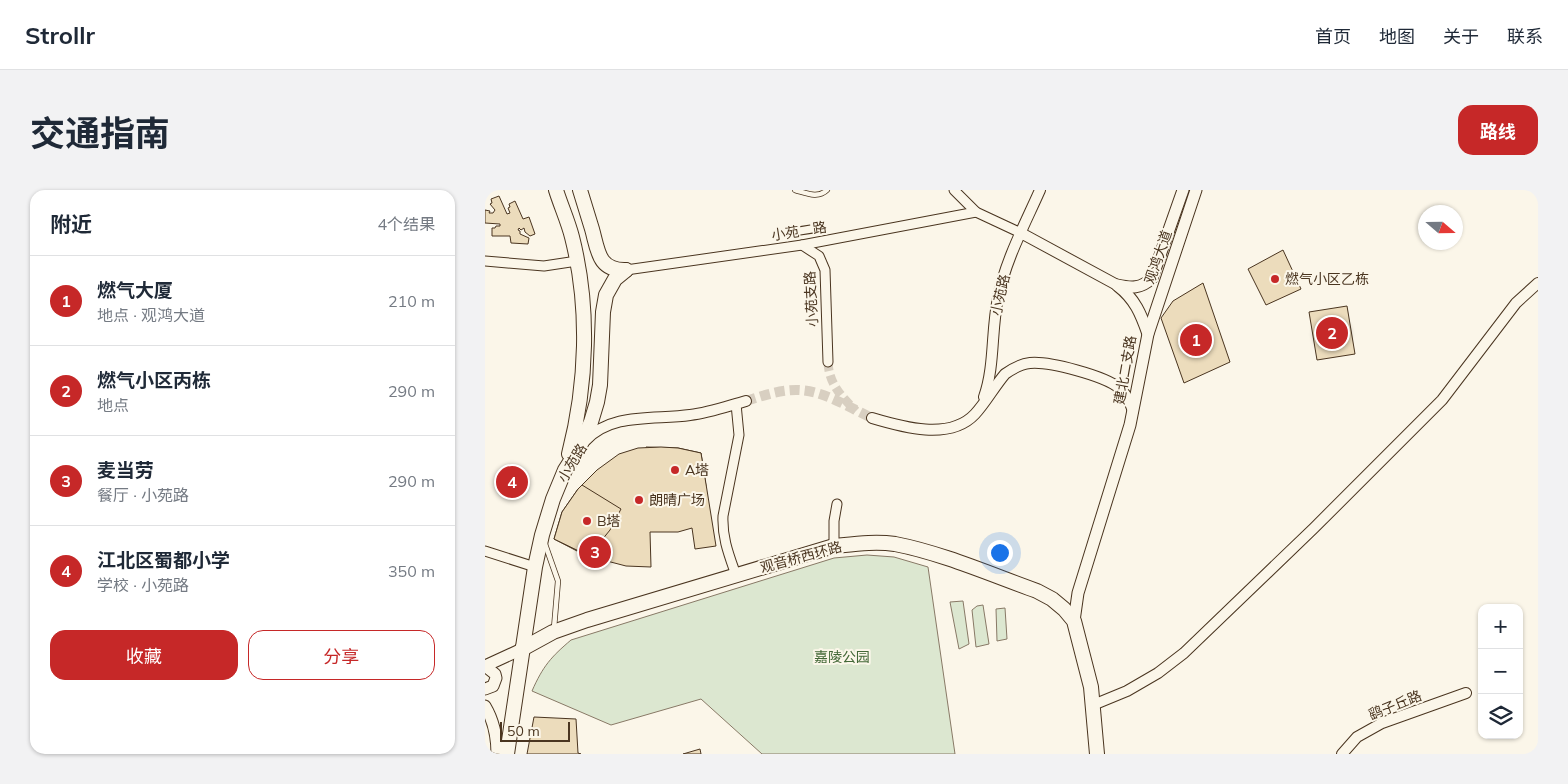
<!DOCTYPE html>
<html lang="zh">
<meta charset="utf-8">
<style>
:root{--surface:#fff;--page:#f2f2f3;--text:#1f2937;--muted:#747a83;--line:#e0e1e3;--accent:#c62828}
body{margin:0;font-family:Mulish,"Noto Sans SC",sans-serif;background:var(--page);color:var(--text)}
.controls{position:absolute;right:15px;bottom:15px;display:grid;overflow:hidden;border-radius:10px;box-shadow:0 1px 4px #0004}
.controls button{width:45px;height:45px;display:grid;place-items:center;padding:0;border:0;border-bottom:1px solid var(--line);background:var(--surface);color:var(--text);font:25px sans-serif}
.compass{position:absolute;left:933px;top:15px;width:45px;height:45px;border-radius:50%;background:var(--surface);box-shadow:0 1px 4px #0004;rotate:110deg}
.scale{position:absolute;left:15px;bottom:12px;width:70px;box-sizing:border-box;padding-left:5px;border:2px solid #4a3520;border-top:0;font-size:14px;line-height:18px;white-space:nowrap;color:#4a3520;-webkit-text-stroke:4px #fbf6e9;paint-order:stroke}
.you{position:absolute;left:514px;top:362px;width:18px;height:18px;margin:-12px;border:4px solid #fff;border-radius:50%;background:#1a73e8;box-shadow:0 0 0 8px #1a73e833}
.badge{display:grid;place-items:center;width:32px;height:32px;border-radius:50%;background:var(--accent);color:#fff;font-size:16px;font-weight:700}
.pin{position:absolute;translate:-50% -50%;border:2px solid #fff;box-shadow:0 1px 5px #0006}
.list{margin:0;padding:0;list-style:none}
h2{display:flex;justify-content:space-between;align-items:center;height:65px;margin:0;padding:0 20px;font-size:21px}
h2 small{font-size:16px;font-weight:400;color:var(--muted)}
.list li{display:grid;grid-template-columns:32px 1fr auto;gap:15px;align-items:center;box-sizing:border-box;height:90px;padding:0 20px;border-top:1px solid var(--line)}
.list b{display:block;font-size:19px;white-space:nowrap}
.list p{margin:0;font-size:16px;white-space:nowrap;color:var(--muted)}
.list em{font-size:16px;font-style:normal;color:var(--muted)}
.actions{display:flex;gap:10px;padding:15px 20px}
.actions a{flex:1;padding:11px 0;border:1px solid var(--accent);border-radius:15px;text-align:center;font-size:18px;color:var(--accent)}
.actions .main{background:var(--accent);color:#fff}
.icon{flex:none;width:28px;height:28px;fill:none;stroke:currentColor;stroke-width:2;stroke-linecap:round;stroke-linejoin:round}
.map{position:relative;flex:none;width:1053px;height:564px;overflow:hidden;border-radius:15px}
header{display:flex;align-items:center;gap:30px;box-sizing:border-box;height:70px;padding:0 25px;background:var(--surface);border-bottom:1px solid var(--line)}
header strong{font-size:24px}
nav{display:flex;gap:28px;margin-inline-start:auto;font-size:18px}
.intro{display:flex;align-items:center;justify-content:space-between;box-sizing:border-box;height:120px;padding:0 30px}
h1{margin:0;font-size:35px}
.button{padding:12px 22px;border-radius:15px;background:var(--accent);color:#fff;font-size:18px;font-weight:700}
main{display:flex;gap:30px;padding:0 30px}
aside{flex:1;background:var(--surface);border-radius:15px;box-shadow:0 1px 4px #0004}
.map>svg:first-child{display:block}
.green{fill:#dce7d0;stroke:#887966}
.building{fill:#ecdcbc;stroke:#4a3520}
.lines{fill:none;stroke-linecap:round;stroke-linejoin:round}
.minor-tunnel{stroke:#d8cfc1;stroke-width:9;stroke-dasharray:9 4.5;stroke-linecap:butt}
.tertiary-tunnel{stroke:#d8cfc1;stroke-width:10;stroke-dasharray:10 5;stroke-linecap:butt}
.service-casing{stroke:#4a3520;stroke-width:6}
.minor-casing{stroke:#4a3520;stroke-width:11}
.tertiary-casing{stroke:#4a3520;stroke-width:12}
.secondary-casing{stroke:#4a3520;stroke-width:13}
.primary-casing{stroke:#4a3520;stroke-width:16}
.service{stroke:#fbf6e9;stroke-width:4.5}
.minor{stroke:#fbf6e9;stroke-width:9}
.tertiary{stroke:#fbf6e9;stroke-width:10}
.secondary{stroke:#fbf6e9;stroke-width:11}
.primary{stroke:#fbf6e9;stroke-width:14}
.poi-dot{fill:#c62828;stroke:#fbf6e9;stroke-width:2}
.labels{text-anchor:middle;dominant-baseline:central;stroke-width:4;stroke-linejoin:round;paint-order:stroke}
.street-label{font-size:14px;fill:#4a3520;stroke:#fbf6e9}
.poi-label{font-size:14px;fill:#4a3520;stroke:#fbf6e9;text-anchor:start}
.park-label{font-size:14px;fill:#436837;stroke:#fbf6e9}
</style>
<header>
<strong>Strollr</strong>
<nav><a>首页</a><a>地图</a><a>关于</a><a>联系</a></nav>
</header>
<div class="intro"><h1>交通指南</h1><a class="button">路线</a></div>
<main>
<aside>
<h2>附近<small>4个结果</small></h2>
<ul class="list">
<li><span class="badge">1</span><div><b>燃气大厦</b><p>地点 · 观鸿大道</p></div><em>210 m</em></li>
<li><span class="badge">2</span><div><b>燃气小区丙栋</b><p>地点</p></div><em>290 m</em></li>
<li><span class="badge">3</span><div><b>麦当劳</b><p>餐厅 · 小苑路</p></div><em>290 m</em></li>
<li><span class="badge">4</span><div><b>江北区蜀都小学</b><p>学校 · 小苑路</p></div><em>350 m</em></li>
</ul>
<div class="actions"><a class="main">收藏</a><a>分享</a></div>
</aside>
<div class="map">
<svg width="1053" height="564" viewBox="0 0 1053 564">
<rect width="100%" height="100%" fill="#fbf6e9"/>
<g class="green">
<path d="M382 365 409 367 443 377 470 564H277L216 509 126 535 47 501C58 476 66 467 86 450L349 368Z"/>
<polygon points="478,411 484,454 474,459 465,412"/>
<polygon points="498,415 504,454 491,457 487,420 492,416"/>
<polygon points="520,418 522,449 512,451 511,419"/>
</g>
<g class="building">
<polygon points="14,6 22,24 25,23 23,18 25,17 24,14 30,11 38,29 44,27 50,44 45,46 40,42 39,38 36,40 34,38 33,40 35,41 35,44 44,48 43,54 26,53 25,46 7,46 7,38 10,38 11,36 15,36 15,34 0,33 0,20 5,21 4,23 8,23 10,20 5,14 7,13 6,9"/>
<polygon points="798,60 816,99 781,115 763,79"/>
<polygon points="718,93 745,172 699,193 676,128 688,111"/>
<polygon points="862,116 870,164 832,170 824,122"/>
<polygon points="161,257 193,258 216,263 221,296 190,304 162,305"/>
<polygon points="176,257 193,258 216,263 231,356 210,359 207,338 193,342 165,342 166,377 141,376 118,370 92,361 69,349 77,322 93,299 112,280 134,264 153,258"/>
<polygon points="97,295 136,319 125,340 112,356 102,365 69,349 77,322 93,299"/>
<polygon points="49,527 91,529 93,563 96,564 42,564"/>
<polygon points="215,559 216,564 198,564"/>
</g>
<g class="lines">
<path class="minor-tunnel" d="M343 172C344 194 356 206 371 221"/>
<path class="tertiary-tunnel" d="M261 211C277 206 294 200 311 200 338 200 363 217 387 228"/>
<defs>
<g id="service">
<path d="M310 0C321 3 333 9 342 0"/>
<polyline points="60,354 73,391 69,438"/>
</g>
<g id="minor">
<polyline points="469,0 491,22 536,43"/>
<polyline points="317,55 334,66 340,80 343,172"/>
<polyline points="0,71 59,76 92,71"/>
<polyline points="141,80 317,55 491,22"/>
<path d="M251 214 254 245 238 326C237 348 244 365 251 385"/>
<polyline points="349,356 349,331 352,314"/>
<polyline points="0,361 50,377"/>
</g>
<g id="tertiary">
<polyline points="536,43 632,95"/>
<path d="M499 207C510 176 506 140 513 108 520 71 540 34 555 0"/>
<path d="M387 228C417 237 465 251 490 224 501 212 509 197 520 184 527 179 535 174 545 173 564 171 620 186 634 198 642 204 645 213 648 221"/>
<path d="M100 251C126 222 170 230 205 225 224 223 243 216 261 211"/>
<polyline points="608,515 642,501 673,483 699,463 829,338 957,210 1031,113 1053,93"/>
<polyline points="857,564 872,547 897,533 981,503"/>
</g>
<g id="secondary">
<path d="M632 95C646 98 656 99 667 88L698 0"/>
<path d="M633 96C650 109 656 124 663 144"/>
<polyline points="589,431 593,403 645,235 663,144 711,0"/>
<polyline points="0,476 37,459"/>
<polyline points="0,476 10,484 11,488 8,496 0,499"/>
<path d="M0 516C9 531 12 546 12 564"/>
</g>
<g id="primary">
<path d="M71 0C76 16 83 31 87 47 105 118 102 194 84 264"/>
<path d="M95 0C99 13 103 26 107 39 113 60 113 81 141 80"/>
<path d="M37 459 68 442 102 430 349 356C369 354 390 351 410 354 457 363 507 385 552 401L567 409 579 419 589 431 606 497 612 564"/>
<polyline points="22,564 50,377 57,345 68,309 80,280 94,258 106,232 112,212 115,195 118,122 121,105 130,89 141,80"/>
</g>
</defs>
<use href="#service" class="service-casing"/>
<use href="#minor" class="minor-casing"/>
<use href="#tertiary" class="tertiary-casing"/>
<use href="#secondary" class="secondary-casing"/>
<use href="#primary" class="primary-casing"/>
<use href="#service" class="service"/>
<use href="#minor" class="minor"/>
<use href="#tertiary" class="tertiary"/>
<use href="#secondary" class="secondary"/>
<use href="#primary" class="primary"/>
</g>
<g class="poi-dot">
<circle cx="790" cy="89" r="5"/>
<circle cx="190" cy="280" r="5"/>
<circle cx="154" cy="310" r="5"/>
<circle cx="102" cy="331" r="5"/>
</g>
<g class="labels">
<g class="street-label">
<text transform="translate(314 41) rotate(-9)">小苑二路</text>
<text transform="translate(673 67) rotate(-71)">观鸿大道</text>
<text transform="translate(515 105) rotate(-77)">小苑路</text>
<text transform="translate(326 109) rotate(-93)">小苑支路</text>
<text transform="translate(640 180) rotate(-80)">建北二支路</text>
<text transform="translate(87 273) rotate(-59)">小苑路</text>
<text transform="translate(316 367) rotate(-15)">观音桥西环路</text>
<text transform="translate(910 515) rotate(-22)">鹞子丘路</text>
</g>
<g class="poi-label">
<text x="800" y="89">燃气小区乙栋</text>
<text x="200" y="280">A塔</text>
<text x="164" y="310">朗晴广场</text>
<text x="112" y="331">B塔</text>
</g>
<g class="park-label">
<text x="357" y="467">嘉陵公园</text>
</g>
</g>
</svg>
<div class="controls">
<button>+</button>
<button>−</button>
<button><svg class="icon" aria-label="layers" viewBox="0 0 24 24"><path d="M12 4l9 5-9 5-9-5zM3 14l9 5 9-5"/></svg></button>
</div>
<svg class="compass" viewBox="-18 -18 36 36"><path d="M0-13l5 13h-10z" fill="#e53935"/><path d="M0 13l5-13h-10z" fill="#747a83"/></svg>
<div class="scale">50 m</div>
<div class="you"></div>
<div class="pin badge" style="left:711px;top:150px">1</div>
<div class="pin badge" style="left:847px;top:143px">2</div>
<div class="pin badge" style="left:110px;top:362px">3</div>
<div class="pin badge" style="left:27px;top:292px">4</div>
</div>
</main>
